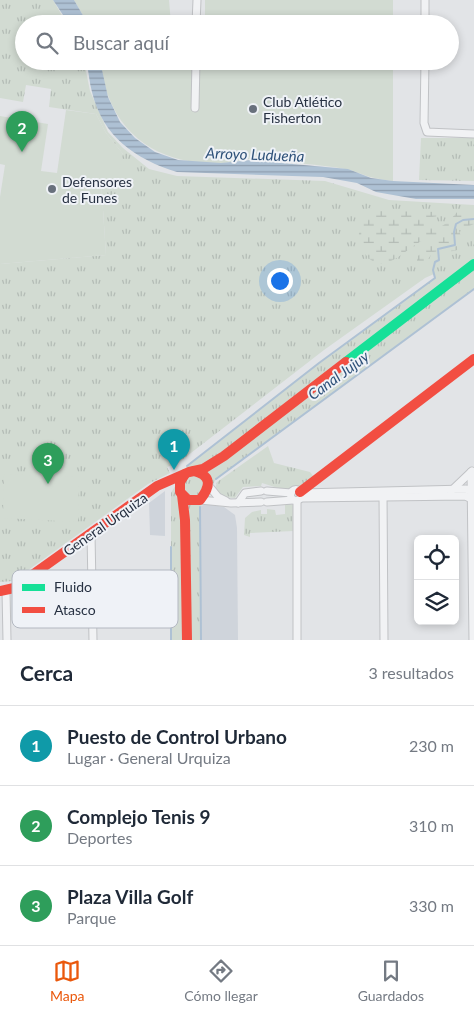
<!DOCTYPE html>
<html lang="es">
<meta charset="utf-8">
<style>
:root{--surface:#fff;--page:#f2f2f3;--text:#1f2937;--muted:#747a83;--line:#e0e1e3;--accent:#ea580c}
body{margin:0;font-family:Lato,sans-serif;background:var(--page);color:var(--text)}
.controls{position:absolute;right:15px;bottom:15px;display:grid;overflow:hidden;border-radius:8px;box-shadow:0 2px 8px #0003}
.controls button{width:45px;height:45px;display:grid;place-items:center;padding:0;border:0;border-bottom:1px solid var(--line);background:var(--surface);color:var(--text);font:25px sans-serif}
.you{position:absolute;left:279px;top:280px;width:18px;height:18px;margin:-12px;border:4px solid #fff;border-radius:50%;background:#1a73e8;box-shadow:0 0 0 8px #1a73e833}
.badge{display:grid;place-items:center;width:32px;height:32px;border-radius:50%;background:var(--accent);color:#fff;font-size:16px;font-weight:700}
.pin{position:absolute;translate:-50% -41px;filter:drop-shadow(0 1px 2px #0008)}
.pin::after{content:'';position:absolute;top:26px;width:18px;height:15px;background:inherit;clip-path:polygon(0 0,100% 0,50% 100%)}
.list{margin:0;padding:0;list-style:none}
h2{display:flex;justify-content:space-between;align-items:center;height:65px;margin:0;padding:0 20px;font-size:21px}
h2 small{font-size:16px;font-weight:400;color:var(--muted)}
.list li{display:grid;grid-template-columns:32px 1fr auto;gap:15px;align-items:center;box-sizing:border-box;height:80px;padding:0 20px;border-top:1px solid var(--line)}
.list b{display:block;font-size:19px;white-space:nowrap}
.list p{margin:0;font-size:16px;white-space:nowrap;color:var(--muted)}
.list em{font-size:16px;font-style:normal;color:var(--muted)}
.icon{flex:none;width:28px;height:28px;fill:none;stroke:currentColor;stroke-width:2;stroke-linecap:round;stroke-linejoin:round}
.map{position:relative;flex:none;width:474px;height:640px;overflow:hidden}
.search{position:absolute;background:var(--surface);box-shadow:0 2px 8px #0003;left:15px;right:15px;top:15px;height:55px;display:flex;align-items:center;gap:12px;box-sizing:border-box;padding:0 18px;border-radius:28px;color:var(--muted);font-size:19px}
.sheet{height:305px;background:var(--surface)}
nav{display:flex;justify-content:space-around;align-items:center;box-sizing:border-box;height:70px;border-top:1px solid var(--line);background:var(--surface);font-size:14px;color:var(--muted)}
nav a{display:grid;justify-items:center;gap:2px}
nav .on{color:var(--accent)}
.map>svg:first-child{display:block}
.built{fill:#cfd4db}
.grass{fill:url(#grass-tufts)}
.wetland{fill:url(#wetland-marsh)}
.pitch{fill:#d2dbd2}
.water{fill:url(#water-rules)}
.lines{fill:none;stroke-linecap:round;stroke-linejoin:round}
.stream{stroke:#aec1d4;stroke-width:2}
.street-casing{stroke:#c0c2c5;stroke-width:9}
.street{stroke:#f1f2f4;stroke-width:7}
.fast{stroke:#16e098;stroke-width:10}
.jam{stroke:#f24e42;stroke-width:10}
.poi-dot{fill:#68707c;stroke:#eff2f7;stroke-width:2}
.labels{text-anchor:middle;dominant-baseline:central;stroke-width:4;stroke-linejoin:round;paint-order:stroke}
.poi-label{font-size:14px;fill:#273142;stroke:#eff2f7;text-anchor:start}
.street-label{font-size:14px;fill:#273142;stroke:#eff2f7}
.water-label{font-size:15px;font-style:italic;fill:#2e5179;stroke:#eff2f7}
.key{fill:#eff2f7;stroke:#b3b8c1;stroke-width:1}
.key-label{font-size:14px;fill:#273142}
</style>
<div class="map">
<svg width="474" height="640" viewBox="0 0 474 640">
<defs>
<pattern id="grass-tufts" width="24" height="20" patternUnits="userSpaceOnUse" patternTransform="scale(1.25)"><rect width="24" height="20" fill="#d2dbd2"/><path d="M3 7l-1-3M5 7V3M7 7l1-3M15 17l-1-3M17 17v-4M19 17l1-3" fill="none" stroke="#b4bcb6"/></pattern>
<pattern id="wetland-marsh" width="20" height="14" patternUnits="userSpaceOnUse" patternTransform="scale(1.25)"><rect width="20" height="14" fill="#d2dbd2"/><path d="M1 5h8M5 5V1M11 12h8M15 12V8" fill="none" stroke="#b4bcb6"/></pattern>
<pattern id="water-rules" width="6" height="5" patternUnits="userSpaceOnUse" patternTransform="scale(1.25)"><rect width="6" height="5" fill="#aec1d4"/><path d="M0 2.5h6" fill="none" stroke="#8e9dae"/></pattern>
</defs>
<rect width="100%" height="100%" fill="#e2e4e7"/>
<g class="built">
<polygon points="165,491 165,536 150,535 149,503"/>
<polygon points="206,504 224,507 235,515 237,528 238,640 198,640 196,508"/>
</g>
<g class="grass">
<polygon points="0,0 53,0 67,24 24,24 24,61 84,61 90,91 108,132 123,148 149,169 177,176 325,181 389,200 474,205 474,289 216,479 200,508 201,640 171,640 171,493 187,466 319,363 434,278 434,274 425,278 324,350 178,463 167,467 170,473 148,484 13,581 0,582 0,264 106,255 101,179 123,154 106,133 96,114 49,107 51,89 26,85 23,102 0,98"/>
<polygon points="421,138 474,138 474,181 419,180"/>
<polygon points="268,446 274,463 310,472 314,477 302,487 292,487 287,491 262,483 261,486 243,487 235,498 221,497 215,489 217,482"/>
<polygon points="285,503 294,505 294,531 250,533 250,537 244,535 245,518 252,512 261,510 261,514 267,514 267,509 275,510 276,515 285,514"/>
</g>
<path class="wetland" d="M368 208 387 211 442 212 446 215 432 217 429 222 432 227C444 229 450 220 458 211L474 212V224L459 230 463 244C457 256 444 249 433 252L422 268 417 266V257L430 243 431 238C411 239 386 281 366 255 354 240 360 227 364 211Z"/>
<g class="pitch">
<polygon points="74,0 169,0 171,24 88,24"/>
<rect x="205" y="0" width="188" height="24"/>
<path d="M100 61H393V181C386 180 378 179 370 177 362 175 354 170 345 169 318 164 290 163 263 159 249 157 235 163 221 163 172 165 128 146 109 98 104 87 103 73 100 61Z"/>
<polygon points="66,110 96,114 106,133 123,154 116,182 101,180 106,255 0,264 0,197 5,165 0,164 0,116 48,124 41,171 57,173"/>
<polygon points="4,474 79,477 78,522 3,518"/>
</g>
<g class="water">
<polygon points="53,0 74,0 88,24 69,24"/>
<path d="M86 61H100L108 97 120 122 135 138 155 152 178 160 221 163 261 159 281 163 348 169 371 178 393 181 474 185V199H416L376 192 357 183 323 177 177 172C135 159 103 137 92 92 89 82 89 71 86 61Z"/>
</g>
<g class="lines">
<g class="stream">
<polyline points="187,466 319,363 435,278 433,270 435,262 439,260 438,249 455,245 454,232 456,224 463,220 474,219"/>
<polyline points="216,479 474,289"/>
<polyline points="200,507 201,640"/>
<polyline points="171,547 171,640"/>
</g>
<defs>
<g id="street">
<polyline points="196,24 197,0"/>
<polyline points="425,24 425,0"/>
<polyline points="425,61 424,123 427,132 474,134"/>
<polyline points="195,108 196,61"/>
<polyline points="471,472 473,640"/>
<polyline points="209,486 218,497 226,501"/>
<circle cx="296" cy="495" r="5.5"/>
<polyline points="267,491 291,493"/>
<polyline points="451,491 472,471"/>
<polyline points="301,493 466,489 474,493"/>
<polyline points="383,493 384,640"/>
<polyline points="301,498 465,496 474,500"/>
<polyline points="200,500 231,503 261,502"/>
<polyline points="297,501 297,640"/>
<polyline points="267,502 293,500"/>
<polyline points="238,503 245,493 261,491"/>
<polyline points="91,534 93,640"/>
<polyline points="6,591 7,640"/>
</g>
</defs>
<use href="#street" class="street-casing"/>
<use href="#street" class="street"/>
<polyline class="fast" points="346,362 474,264"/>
<g class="jam">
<path d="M185 474 180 482V492L188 500H200C210 487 213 476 194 471"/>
<polyline points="300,492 474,359"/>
<polyline points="182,495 185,520 187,640"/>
<polyline points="0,591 14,588 157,486 189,472 203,469 224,456 346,362"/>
</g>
</g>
<g class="poi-dot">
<circle cx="253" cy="109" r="5"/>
<circle cx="52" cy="189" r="5"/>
</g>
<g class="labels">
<g class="poi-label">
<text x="263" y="101">Club Atlético<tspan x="263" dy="16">Fisherton</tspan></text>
<text x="62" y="181">Defensores<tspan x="62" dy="16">de Funes</tspan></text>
</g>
<g class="street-label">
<text transform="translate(105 524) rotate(-35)">General Urquiza</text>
</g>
<g class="water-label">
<text transform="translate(255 154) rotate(2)">Arroyo Ludueña</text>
<text transform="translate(338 375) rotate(-36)">Canal Jujuy</text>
</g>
</g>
<rect x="12" y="570" width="166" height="58" rx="8" class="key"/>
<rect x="22" y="584" width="23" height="7" fill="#16e098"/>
<rect x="22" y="607" width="23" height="6" fill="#f24e42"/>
<g class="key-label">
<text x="54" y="592">Fluido</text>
<text x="54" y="615">Atasco</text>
</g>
</svg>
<div class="controls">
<button><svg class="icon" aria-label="locate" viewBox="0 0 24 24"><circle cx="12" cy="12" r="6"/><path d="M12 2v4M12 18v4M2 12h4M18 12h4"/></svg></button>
<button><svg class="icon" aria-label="layers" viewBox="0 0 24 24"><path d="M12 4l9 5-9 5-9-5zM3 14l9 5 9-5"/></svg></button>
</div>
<div class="you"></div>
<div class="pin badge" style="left:174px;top:470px;background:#0f9aa8">1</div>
<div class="pin badge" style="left:22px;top:152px;background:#2e9e5b">2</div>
<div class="pin badge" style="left:48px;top:484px;background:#2e9e5b">3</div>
<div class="search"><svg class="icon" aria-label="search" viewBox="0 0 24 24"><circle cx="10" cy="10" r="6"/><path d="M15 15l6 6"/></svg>Buscar aquí</div>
</div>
<section class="sheet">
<h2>Cerca<small>3 resultados</small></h2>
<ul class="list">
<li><span class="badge" style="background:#0f9aa8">1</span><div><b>Puesto de Control Urbano</b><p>Lugar · General Urquiza</p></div><em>230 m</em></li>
<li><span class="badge" style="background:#2e9e5b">2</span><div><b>Complejo Tenis 9</b><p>Deportes</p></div><em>310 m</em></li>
<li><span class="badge" style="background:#2e9e5b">3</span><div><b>Plaza Villa Golf</b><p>Parque</p></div><em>330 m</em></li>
</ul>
</section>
<nav>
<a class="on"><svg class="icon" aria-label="map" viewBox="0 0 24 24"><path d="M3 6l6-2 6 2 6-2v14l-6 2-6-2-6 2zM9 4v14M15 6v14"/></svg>Mapa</a>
<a><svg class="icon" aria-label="directions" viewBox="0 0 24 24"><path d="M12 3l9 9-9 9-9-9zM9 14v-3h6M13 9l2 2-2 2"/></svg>Cómo llegar</a>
<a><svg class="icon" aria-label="saved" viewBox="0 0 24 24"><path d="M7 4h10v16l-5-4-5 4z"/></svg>Guardados</a>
</nav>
